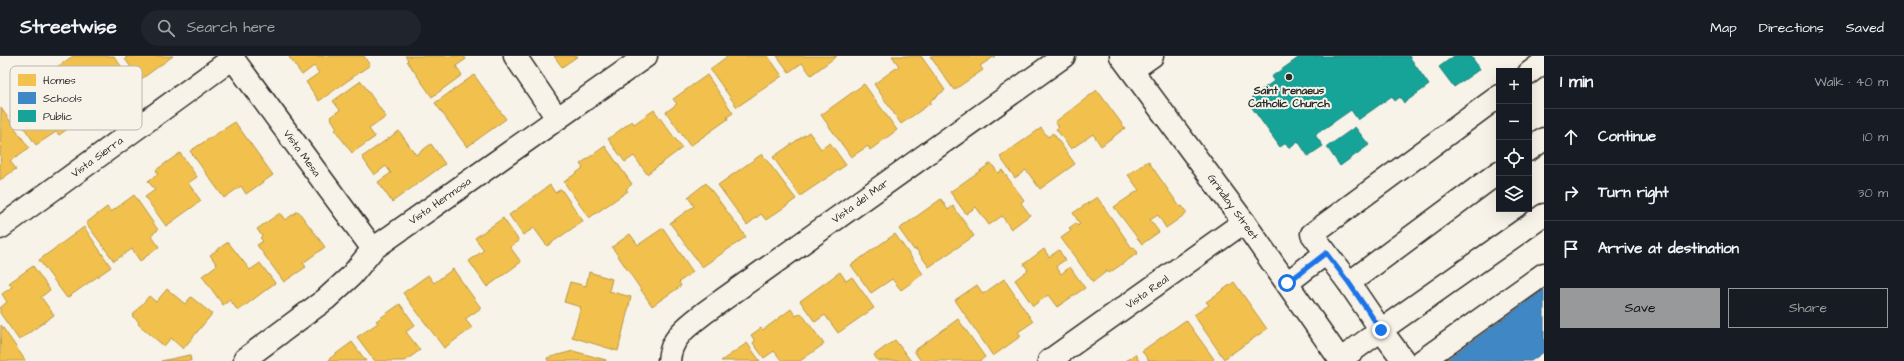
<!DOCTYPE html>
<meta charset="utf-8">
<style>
:root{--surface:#171b24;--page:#20242c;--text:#f1f3f6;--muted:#9ea1a6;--line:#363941;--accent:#98999b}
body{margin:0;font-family:"Architects Daughter",sans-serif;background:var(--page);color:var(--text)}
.controls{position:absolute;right:12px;top:12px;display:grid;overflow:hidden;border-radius:0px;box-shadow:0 4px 16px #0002}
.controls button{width:36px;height:36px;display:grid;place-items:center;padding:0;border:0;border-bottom:1px solid var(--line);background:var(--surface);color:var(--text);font:20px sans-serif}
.stop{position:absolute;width:12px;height:12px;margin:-9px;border:3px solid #1a73e8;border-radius:50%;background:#fff}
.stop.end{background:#1a73e8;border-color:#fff;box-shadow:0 1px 4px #0008}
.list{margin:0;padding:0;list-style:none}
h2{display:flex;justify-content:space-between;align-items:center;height:52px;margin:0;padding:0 16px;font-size:17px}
h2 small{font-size:13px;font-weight:400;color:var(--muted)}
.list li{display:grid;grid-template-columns:26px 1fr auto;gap:12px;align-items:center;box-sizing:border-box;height:56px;padding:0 16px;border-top:1px solid var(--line)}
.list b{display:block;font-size:15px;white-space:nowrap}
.list em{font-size:13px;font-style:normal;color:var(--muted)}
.actions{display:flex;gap:8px;padding:12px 16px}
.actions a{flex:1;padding:9px 0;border:1px solid var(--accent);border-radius:0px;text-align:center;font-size:14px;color:var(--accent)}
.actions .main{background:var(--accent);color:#111}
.icon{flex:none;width:22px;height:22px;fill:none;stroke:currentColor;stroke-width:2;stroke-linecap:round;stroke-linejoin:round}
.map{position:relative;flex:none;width:1544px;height:305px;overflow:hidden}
header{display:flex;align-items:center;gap:24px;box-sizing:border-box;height:56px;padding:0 20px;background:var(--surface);border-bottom:1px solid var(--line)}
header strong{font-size:19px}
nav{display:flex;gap:22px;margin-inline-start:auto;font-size:14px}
.search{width:280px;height:36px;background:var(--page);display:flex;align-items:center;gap:10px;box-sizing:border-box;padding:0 14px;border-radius:22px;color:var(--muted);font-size:15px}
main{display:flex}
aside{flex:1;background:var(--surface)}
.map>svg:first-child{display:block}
.homes{fill:#f2c14e;stroke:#b69444}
.schools{fill:#3f88c5;stroke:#396c97}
.public{fill:#17a398;stroke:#1d7f77}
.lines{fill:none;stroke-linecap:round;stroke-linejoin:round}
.minor-casing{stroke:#2b2b2b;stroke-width:25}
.minor{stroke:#f7f3e8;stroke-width:22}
.route{stroke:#1a73e8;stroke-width:5}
.poi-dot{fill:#2b2b2b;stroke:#f7f3e8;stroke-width:1.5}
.labels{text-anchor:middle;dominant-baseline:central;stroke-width:4;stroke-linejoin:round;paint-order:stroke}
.poi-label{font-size:11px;font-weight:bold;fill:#2b2b2b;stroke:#f7f3e8}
.street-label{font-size:11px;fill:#2b2b2b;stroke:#f7f3e8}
.key{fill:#f7f3e8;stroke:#bab7af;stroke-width:1}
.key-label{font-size:11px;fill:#2b2b2b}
</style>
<header>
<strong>Streetwise</strong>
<div class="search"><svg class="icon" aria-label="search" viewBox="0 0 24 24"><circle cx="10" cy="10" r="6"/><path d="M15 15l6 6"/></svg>Search here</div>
<nav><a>Map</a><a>Directions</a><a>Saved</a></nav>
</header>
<main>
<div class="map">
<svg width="1544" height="305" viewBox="0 0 1544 305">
<rect width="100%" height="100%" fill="#f7f3e8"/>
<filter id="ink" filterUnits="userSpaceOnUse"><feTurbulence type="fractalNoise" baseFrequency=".025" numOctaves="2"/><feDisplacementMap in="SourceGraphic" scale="8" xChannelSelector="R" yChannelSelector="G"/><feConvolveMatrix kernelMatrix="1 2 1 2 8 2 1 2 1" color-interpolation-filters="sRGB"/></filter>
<g filter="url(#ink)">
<g class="homes">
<polygon points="73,0 114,0 125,16 128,14 137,26 110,44 105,37 85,51 57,11"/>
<polygon points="125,0 173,0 140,24 125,3 127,2"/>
<polygon points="291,0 364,0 370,9 319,45 306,26 319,17 314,10 302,19 289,1"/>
<polygon points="405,0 464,0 466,3 456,10 462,19 432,41 407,5 408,4"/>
<polygon points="554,0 578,0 562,11"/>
<polygon points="728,0 768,0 782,20 737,51 710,13"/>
<polygon points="777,0 837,0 811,19 802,7 789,16"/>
<polygon points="892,0 921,0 945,34 930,45 931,47 901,68 874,28 899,10"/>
<polygon points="930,0 995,0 980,10 983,14 954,34"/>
<polygon points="474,19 506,63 467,91 435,47"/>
<polygon points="707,19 733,57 727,61 728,63 690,90 666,56 677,48 673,43"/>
<polygon points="56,24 83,62 59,79 56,76 36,89 11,53 47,27 49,29"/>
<polygon points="361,25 386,61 369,73 375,81 352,97 335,74 337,72 330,61 340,54 333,45"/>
<polygon points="864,28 897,74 870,94 868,90 851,101 821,59"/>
<polygon points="1097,34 1125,72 1101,90 1093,78 1071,93 1056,73 1059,71 1055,66"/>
<polygon points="1,52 29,92 10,105 16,113 0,124"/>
<polygon points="654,54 682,92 647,118 634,100 625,106 608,83 632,65 634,68"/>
<polygon points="235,66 273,119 246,138 241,130 224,142 190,95"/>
<polygon points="1041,72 1048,81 1053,77 1075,108 1040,133 1026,114 1015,122 1000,101"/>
<polygon points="399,75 416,99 431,88 445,108 392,146 378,126 391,117 386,110 374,119 362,101"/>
<polygon points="809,76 821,93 830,87 846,109 800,140 773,101"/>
<polygon points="605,90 632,128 626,133 628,135 589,162 564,126 583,112 580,108"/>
<polygon points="180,97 197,121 188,127 201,145 166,170 145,141 155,134 148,125 158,118 156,114"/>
<polygon points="762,98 796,143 766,164 761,158 747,169 718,129"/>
<polygon points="1148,105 1180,151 1182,150 1187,157 1166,172 1158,159 1150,164 1159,176 1142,188 1114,151 1139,134 1128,119"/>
<polygon points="991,107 998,117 1002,114 1024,144 1021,147 1030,159 1011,173 1002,160 989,169 976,151 966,158 950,136"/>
<polygon points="706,127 746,181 702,211 670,167 694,150 688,141"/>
<polygon points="550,129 555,137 561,133 583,165 547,190 534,172 523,179 509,159"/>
<polygon points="134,139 158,174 151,179 159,191 140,205 132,193 114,205 86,167 107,151 111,156"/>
<polygon points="1097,141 1132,192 1134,191 1138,197 1109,217 1107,215 1093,226 1061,182 1071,175 1069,172 1076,167 1078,170 1080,168 1073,157"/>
<polygon points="941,143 948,154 953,150 974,180 929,211 916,193 914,194 899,173"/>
<polygon points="298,155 325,191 303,207 306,211 284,226 257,189 263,185 260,182 262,180 257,173 280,157 285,164"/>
<polygon points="503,162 519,185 510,191 521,206 487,231 469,205 484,194 475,182"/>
<polygon points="84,171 111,211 67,242 39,204"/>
<polygon points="663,172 693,216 679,226 681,230 652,250 612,191 630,178 638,189"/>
<polygon points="895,178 923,218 901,234 892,223 871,237 851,209"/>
<polygon points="228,186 250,214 260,207 275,227 238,255 230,244 223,249 202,220 217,209 210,199"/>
<polygon points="1044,193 1049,201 1059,194 1065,204 1056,210 1061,218 1070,211 1085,232 1057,251 1048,239 1033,250 1015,224 1028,214 1024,208"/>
<polygon points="33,210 50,234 41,241 54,259 19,284 0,257 0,252 7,246 2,238 12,231 9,227"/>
<polygon points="453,213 481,252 465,263 472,272 444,292 403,237 428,219 434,227"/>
<polygon points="589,216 612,223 609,235 631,241 618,295 572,281 581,251 564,246 570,226 586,230"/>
<polygon points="840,216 846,225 852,221 874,252 838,277 825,259 815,266 800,245"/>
<polygon points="1004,223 1033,266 1018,276 1021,280 993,300 955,244 977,229 983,238"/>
<polygon points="1234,226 1267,273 1224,303 1194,259 1209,249 1206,246"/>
<polygon points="167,233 185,248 191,241 212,258 183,293 171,282 164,290 138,268 139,266 132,260 149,240 156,246"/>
<polygon points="400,248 415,269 406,276 420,294 405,305 375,305 357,281 378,267 376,265"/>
<polygon points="791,253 796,260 801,257 824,288 800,305 782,305 774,295 764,302 753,287 755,285 751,279 761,272 763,274"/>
<polygon points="958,263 985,301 980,305 921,305 914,295"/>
<polygon points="1186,264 1214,303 1212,305 1149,305 1142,295"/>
<polygon points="1,269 25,304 23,305 0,305"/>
<polygon points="895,284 911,305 878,305 874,299"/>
<polygon points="352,286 366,305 330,305 329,303"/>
<polygon points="747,287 760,305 721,305"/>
<polygon points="573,295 606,304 606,305 548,305 547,302"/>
<polygon points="1135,298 1139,305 1126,305"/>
<polygon points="190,299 191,305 161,305"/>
</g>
<polygon class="schools" points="1544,234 1544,296 1531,305 1445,305"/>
<g class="public">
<polygon points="1301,0 1409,0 1429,29 1404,47 1400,41 1395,45 1392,40 1358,64 1351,54 1315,79 1323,90 1308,100 1298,85 1289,92 1286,87 1280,91 1250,49 1256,45 1252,41 1274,25 1271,21"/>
<polygon points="1454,0 1471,0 1480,13 1454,31 1439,11"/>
<polygon points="1355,71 1369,89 1340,110 1327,91"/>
</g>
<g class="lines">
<defs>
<g id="minor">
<polyline points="231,0 373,193"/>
<polyline points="515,0 557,62"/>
<polyline points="1121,0 1244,166 1341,305"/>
<polyline points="1132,14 1152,0"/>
<polyline points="1529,17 1544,6"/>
<polyline points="1529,94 1544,83"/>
<polyline points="0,172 233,2"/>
<polyline points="1287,227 1326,197"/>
<polyline points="1349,227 1499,116"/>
<polyline points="245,303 326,243 351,220 373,193 646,0"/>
<polyline points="1340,304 1381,274 1349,227 1312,178 1499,40"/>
<path d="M669 305C670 281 690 268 707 255L1064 0"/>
<polyline points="1049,305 1244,166"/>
<polyline points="1404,305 1381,274 1544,159"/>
<polyline points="1422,305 1544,218"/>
</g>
</defs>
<use href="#minor" class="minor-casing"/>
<use href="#minor" class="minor"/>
</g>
</g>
<g class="lines" filter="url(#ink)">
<polyline class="route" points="1287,227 1326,197 1349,227 1381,274"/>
</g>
<circle class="poi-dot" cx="1289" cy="21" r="4"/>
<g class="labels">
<g class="poi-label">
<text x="1289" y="34">Saint Irenaeus<tspan x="1289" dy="13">Catholic Church</tspan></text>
</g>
<g class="street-label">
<text transform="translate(302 97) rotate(54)">Vista Mesa</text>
<text transform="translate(97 101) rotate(-36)">Vista Sierra</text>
<text transform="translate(440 145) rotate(-35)">Vista Hermosa</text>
<text transform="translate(860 145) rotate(-36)">Vista del Mar</text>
<text transform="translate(1233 151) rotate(54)">Grindlay Street</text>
<text transform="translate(1147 236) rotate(-35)">Vista Real</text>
</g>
</g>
<rect x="10" y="10" width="132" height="64" rx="6" class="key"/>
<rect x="18" y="18" width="18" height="12" fill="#f2c14e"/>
<rect x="18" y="36" width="18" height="12" fill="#3f88c5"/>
<rect x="18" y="54" width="18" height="12" fill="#17a398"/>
<g class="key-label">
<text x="43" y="28">Homes</text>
<text x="43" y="46">Schools</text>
<text x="43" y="64">Public</text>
</g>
</svg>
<div class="controls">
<button>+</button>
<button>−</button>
<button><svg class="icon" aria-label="locate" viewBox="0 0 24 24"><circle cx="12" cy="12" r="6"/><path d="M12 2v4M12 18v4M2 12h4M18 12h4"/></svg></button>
<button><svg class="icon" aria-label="layers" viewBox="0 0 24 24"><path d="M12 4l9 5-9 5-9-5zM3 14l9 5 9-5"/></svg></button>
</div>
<div class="stop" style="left:1287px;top:227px"></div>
<div class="stop end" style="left:1381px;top:274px"></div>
</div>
<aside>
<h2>1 min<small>Walk · 40 m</small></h2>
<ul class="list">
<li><svg class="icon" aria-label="ahead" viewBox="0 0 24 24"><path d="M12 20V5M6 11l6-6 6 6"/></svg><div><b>Continue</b></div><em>10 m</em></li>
<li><svg class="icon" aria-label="right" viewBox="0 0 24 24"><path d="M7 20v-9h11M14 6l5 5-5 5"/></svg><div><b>Turn right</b></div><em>30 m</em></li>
<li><svg class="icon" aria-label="arrive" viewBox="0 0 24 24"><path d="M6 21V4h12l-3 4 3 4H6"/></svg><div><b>Arrive at destination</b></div></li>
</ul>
<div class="actions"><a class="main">Save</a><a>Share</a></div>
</aside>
</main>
